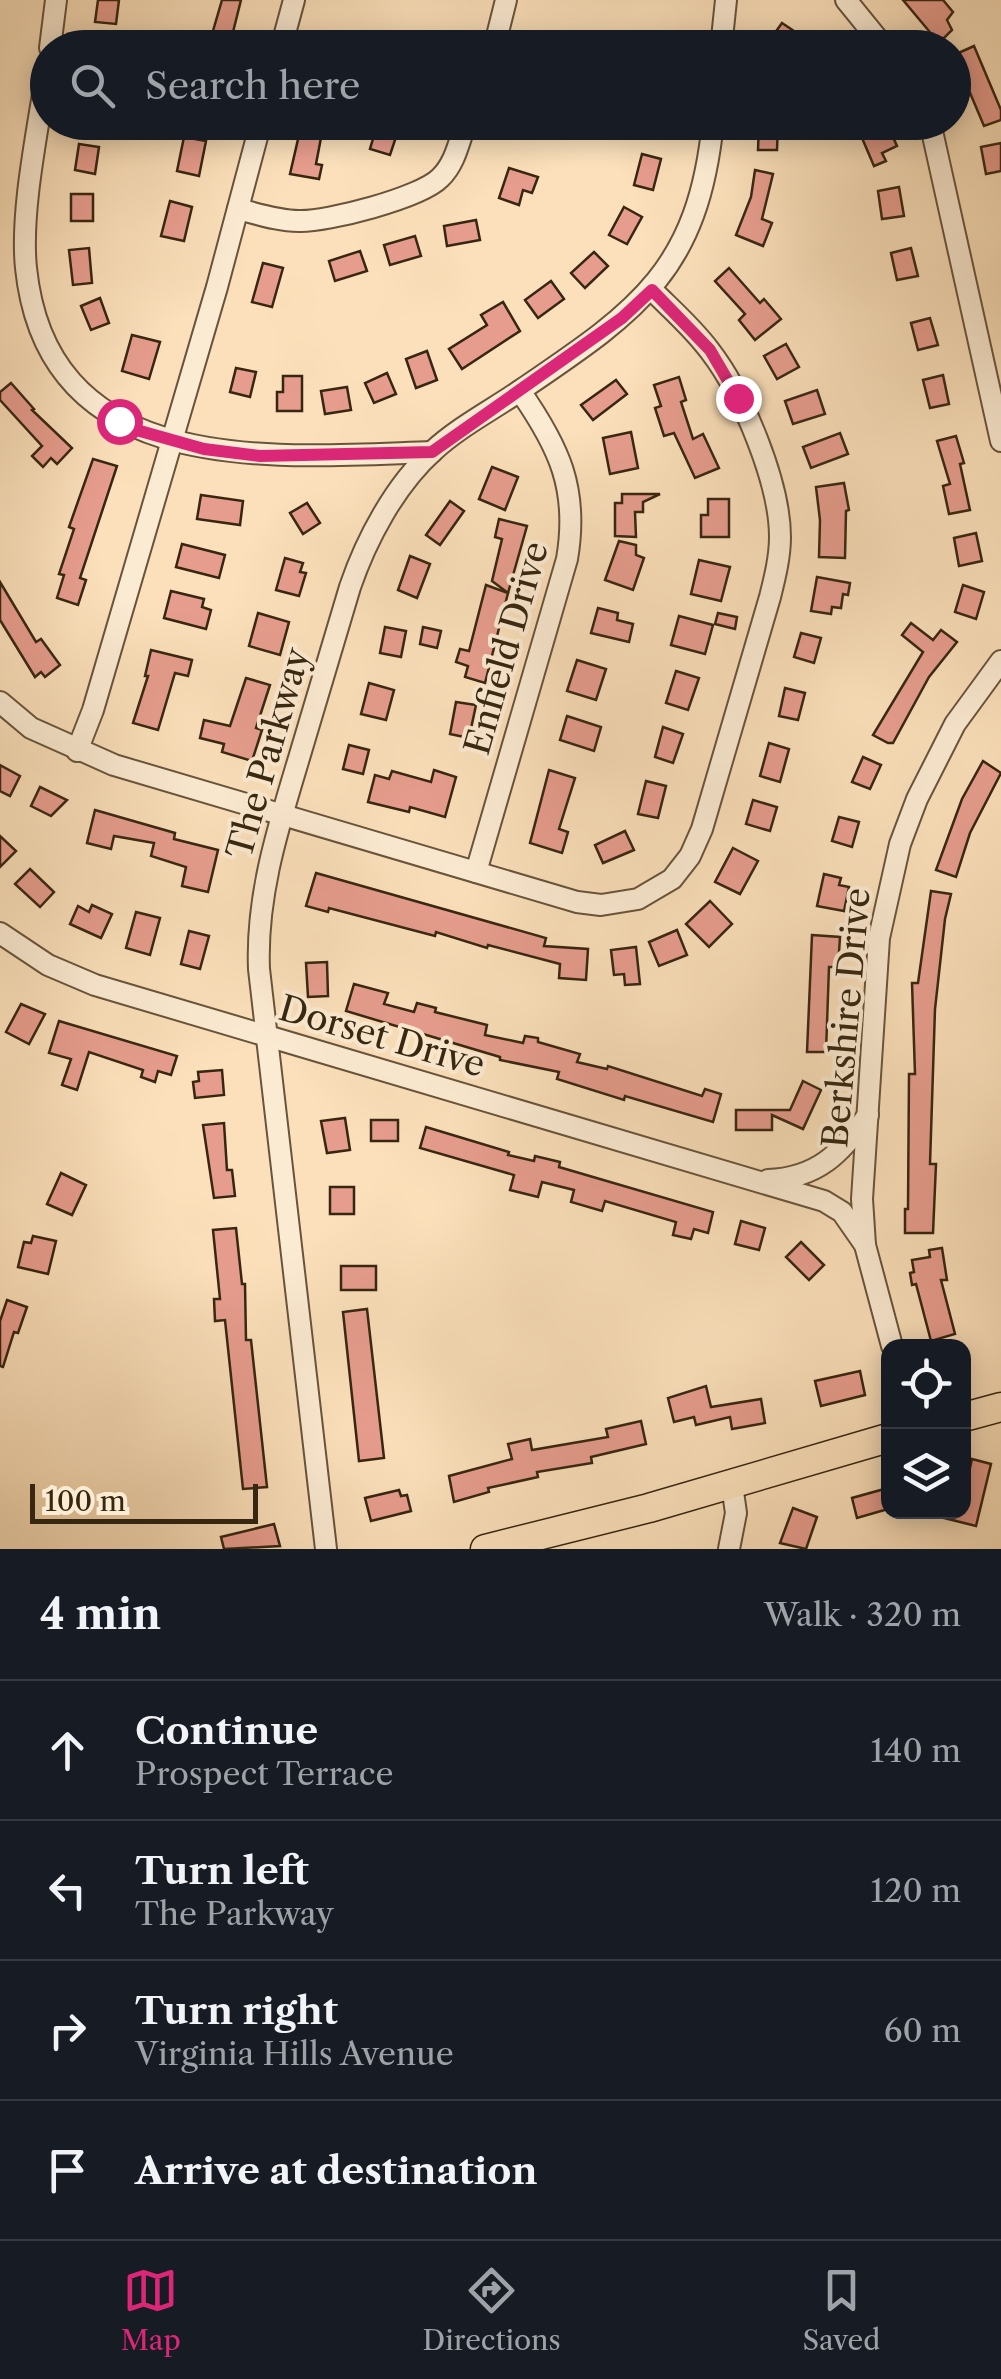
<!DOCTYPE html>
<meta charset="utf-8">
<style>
:root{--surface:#171b24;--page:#242831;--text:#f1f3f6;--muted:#9ea1a6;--line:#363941;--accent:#db2777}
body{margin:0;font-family:"Libre Caslon Text",serif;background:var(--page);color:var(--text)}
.controls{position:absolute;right:30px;bottom:30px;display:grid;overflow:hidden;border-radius:20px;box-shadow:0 5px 25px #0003}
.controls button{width:90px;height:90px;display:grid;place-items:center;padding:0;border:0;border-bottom:2px solid var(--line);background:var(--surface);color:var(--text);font:50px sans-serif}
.scale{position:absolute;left:30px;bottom:25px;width:228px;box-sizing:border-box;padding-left:10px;border:5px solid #372610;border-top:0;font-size:28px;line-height:35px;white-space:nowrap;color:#372610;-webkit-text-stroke:8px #fcebd3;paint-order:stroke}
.stop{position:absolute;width:30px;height:30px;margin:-22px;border:8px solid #db2777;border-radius:50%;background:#fff}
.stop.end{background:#db2777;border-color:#fff;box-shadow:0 2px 10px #0008}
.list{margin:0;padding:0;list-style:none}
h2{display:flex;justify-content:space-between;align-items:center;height:130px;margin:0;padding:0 40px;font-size:42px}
h2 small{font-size:32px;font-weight:400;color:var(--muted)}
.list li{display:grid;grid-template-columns:65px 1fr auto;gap:30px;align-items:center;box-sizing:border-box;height:140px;padding:0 40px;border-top:2px solid var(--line)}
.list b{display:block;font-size:38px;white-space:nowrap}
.list p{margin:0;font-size:32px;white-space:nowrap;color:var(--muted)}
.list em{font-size:32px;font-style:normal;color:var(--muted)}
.icon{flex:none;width:55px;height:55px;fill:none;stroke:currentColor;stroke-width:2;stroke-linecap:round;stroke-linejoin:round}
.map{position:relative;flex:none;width:1001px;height:1549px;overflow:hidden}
.search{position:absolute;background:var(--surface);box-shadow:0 5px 25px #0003;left:30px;right:30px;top:30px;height:110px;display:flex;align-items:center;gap:25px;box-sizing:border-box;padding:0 35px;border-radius:55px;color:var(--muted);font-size:38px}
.sheet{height:690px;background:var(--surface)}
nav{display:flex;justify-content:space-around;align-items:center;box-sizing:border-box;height:140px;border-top:2px solid var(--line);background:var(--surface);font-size:28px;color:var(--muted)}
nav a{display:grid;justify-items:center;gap:5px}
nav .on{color:var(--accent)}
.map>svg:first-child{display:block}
.building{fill:#e79d8e;stroke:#372610;stroke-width:2.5}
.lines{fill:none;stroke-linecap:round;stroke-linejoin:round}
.minor-casing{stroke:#68543b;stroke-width:24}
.major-casing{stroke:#372610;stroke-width:31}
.minor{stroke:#fcebd3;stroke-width:20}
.major{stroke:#fbe0bb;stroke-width:28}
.route{stroke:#db2777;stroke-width:12}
.labels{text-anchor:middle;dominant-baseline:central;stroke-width:8;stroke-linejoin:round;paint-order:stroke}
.street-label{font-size:35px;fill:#372610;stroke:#fcebd3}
</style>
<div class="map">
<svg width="1001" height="1549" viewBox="0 0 1001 1549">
<rect width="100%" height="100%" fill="#fbe0bb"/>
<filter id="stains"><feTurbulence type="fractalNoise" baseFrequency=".002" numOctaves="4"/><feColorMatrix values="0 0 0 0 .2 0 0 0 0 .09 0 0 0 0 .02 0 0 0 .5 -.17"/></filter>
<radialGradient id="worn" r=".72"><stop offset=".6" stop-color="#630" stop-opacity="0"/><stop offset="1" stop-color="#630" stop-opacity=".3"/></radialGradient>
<g class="building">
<polygon points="98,0 119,0 116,24 95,22"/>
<polygon points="222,0 241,0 229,48 208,48"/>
<polygon points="903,0 943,0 953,12 947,20 952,30 939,43"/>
<polygon points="782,23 800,35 791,48 764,48"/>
<polygon points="974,46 1001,110 1001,120 984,126 954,55"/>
<polygon points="302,122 324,122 316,164 322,165 319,179 290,174"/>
<polygon points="378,122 400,125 390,155 370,149"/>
<polygon points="879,122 886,122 897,146 882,153 886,161 874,166 859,131"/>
<polygon points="759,124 778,125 777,150 758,150"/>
<polygon points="184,137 206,141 199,176 177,171"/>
<polygon points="1001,143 1001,171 986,174 981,147"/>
<polygon points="79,144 99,147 95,174 75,170"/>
<polygon points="642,154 661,159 653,190 634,185"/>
<polygon points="509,168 538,177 532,193 523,190 519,205 499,198"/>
<polygon points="755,170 773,174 762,219 772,223 763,246 736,235 751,197"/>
<polygon points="899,187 904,216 882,219 878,191"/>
<rect x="71" y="194" width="22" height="27"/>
<polygon points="170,201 192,207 184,241 161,236"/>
<polygon points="624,207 642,217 627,244 609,235"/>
<polygon points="476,220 480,240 447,246 444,226"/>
<polygon points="415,236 421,256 390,265 384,245"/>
<polygon points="89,248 92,283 73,285 69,250"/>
<polygon points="911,248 918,276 897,280 891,253"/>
<polygon points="360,251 367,271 335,281 329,261"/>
<polygon points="594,252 608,266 585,288 571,273"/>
<polygon points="263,263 283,268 272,307 252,302"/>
<polygon points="729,268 760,303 764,299 781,319 755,340 739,320 745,314 715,281"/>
<polygon points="551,281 564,299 538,318 525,300"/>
<polygon points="100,298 109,323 91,330 81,306"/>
<polygon points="503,302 520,331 462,369 449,349 487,325 481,315"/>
<polygon points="930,318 938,345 918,350 911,323"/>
<polygon points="132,335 160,342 149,379 122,371"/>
<polygon points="786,344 799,367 777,379 764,356"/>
<polygon points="427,351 437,380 416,388 406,359"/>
<polygon points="236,368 256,372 250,397 230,392"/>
<polygon points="387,373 396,394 374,403 365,383"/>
<polygon points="943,375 949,404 930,408 923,380"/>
<polygon points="283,376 302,376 302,411 277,411 277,392 283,392"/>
<polygon points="679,377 686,400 681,402 693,439 703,434 719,468 695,478 674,433 664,436 655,408 661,406 654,385"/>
<polygon points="616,380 627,394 593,420 581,405"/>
<polygon points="11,383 34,409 32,410 72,448 57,464 51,458 43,467 32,456 42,446 0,400 0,392"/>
<polygon points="347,387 351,410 325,414 321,391"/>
<polygon points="817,390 825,414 793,424 785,401"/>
<polygon points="631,432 638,468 610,474 603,438"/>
<polygon points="840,433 848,454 811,468 803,447"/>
<polygon points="956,436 964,463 960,464 970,510 949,514 943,486 950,484 937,441"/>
<polygon points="93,459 117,466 80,578 86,580 78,605 57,598 64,575 59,574 74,529 69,527"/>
<polygon points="492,467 518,477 505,510 479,499"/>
<polygon points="844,483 849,510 846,511 845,558 819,557 820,520 816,487"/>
<polygon points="622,494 660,494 643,502 643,512 635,512 636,537 615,536 615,503 622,503"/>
<polygon points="201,495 243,501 240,525 197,519"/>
<polygon points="708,499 729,499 729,537 701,537 701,515 708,515"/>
<polygon points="450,501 464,511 440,545 426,535"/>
<polygon points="307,503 320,523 303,534 290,513"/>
<polygon points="499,519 527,526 508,593 492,581 502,539 495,537"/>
<polygon points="976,533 982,561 959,566 954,538"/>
<polygon points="619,541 636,545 636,555 644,558 633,590 605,580"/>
<polygon points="182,544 225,555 219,578 176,567"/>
<polygon points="410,556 430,564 417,598 398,590"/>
<polygon points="285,558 303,563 300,572 306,573 299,596 276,590"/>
<polygon points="699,560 730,567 721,601 691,594"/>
<polygon points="817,577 850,583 848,595 843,594 841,608 832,607 831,614 811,611"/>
<polygon points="0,582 36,642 41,639 60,665 45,677 41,672 35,677 0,620"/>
<polygon points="486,585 508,593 485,683 465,677 468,666 456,662 460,649 469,651"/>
<polygon points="963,585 984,592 976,619 955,612"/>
<polygon points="171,591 204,599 202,607 211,610 206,629 164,618"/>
<polygon points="598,608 618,613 617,620 633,624 629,642 591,633"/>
<polygon points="258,613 289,622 280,655 249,646"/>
<polygon points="718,613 737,617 735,629 715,624"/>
<polygon points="679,616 713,625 705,654 671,645"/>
<polygon points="911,623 933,640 941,630 957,642 929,677 893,743 888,743 873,735 923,652 902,635"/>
<polygon points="385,627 406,631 401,657 380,653"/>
<polygon points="423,627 441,631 437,648 420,644"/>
<polygon points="801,633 821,638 814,663 794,657"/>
<polygon points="151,650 192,660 188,676 175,673 158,730 133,723 148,676 145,676"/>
<polygon points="577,660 606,669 596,700 567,691"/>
<polygon points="676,671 699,678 688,710 666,703"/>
<polygon points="246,678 270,685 256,728 262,730 252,761 222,752 224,744 200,738 204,720 230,726"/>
<polygon points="369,683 394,690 386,720 361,714"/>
<polygon points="785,688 805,693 798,720 779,716"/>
<polygon points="456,702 476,705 469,738 450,734"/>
<polygon points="567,716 601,727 594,751 560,740"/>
<polygon points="663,727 683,734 673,763 655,757"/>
<polygon points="769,743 789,749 780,782 760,776"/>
<polygon points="349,745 369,750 363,774 343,769"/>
<polygon points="863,757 881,765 870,789 852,782"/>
<polygon points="983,761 1001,773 970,833 956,877 936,870 962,799"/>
<polygon points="0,765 20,776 10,796 0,791"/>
<polygon points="434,770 456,777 445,817 410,807 409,812 368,802 375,775 389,779 392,771 431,782"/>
<polygon points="549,770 575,778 559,829 568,832 562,853 530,843"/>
<polygon points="646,781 666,786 658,818 638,814"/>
<polygon points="40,787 67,800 51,816 31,806"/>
<polygon points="753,800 777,807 770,831 746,824"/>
<polygon points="95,810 175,833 174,839 218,850 208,892 182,886 186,867 151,856 154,843 114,836 111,849 87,843"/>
<polygon points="839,817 859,822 852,847 832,841"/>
<polygon points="625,831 634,850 603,863 595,845"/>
<polygon points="0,836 16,851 0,867"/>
<polygon points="733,848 758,861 740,894 715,882"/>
<polygon points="30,869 54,892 40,907 15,884"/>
<polygon points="316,873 546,938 544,946 588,949 586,980 559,978 560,964 488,945 487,948 436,932 435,936 329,908 328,912 306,906"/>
<polygon points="824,874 841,878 839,885 849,887 844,911 817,906"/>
<polygon points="931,891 951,894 945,919 935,1009 930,1164 936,1164 933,1233 905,1233 905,1209 908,1209 909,1074 915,1074 912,983 918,983"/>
<polygon points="710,901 732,924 709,947 686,924"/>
<polygon points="92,905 112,914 101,938 70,924 78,906 89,912"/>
<polygon points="136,912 160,918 150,955 126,948"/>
<polygon points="677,930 687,955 659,966 649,942"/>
<polygon points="189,931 209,936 200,969 181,964"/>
<polygon points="812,935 840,937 838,967 829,967 826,1052 807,1052"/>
<polygon points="636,947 640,984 625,985 624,974 614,975 611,950"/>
<polygon points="327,962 328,996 308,997 306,963"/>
<polygon points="354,984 388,993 384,1004 414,1012 417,1003 436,1008 435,1012 487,1025 485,1035 523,1043 525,1036 538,1038 538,1042 580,1054 577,1062 607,1069 608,1066 702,1096 705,1089 721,1094 713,1122 625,1096 624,1100 557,1079 559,1072 500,1060 500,1057 346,1011"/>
<polygon points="21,1004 45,1014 29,1044 6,1032"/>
<polygon points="59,1021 177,1056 171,1075 158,1071 155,1082 141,1077 143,1070 89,1052 77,1090 62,1085 71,1059 49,1053"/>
<polygon points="222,1070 224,1095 195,1098 193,1082 199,1081 198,1072"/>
<polygon points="803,1081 821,1090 803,1129 772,1115 772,1130 736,1130 736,1110 790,1110"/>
<polygon points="345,1118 350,1150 327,1153 321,1121"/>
<rect x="371" y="1120" width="27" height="21"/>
<polygon points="224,1123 227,1170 232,1170 235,1196 214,1198 203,1125"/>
<polygon points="426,1127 509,1152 508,1155 534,1161 535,1156 560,1162 559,1167 713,1212 708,1233 694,1229 691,1239 673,1235 676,1222 605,1201 602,1211 571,1202 574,1190 542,1182 538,1197 510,1190 514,1175 420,1148"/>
<polygon points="61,1173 86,1185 72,1215 47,1204"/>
<rect x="330" y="1187" width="24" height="27"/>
<polygon points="741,1221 765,1228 759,1250 735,1244"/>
<polygon points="236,1228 242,1284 245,1284 246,1340 251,1340 267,1487 243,1489 225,1320 215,1321 214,1299 220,1299 213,1230"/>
<polygon points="33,1236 56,1241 48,1274 18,1267 24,1242 31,1243"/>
<polygon points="801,1242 824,1265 809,1280 786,1257"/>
<polygon points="942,1248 947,1280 941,1280 955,1334 931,1341 916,1284 912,1285 910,1273 914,1272 912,1260 930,1257 929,1250"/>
<rect x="341" y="1266" width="35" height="24"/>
<polygon points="7,1300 27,1307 18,1333 14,1332 3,1367 0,1366 0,1321"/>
<polygon points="367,1309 384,1458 359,1461 343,1312"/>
<polygon points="860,1371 865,1395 821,1406 815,1381"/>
<polygon points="706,1386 711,1407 761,1399 765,1423 732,1429 730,1417 696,1425 694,1417 674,1422 668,1398"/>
<polygon points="641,1421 646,1444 591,1457 592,1463 537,1472 538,1477 488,1488 489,1492 454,1502 449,1476 512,1459 508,1444 530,1439 532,1450 608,1437 606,1429"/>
<polygon points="972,1459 991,1464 976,1526 936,1516 936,1512 964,1512 964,1495"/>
<polygon points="888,1488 888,1509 857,1518 852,1498"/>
<polygon points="399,1490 401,1496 407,1495 411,1511 371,1521 365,1498"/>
<polygon points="793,1508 817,1517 806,1549 780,1543"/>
<polygon points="274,1524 280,1546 224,1549 221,1537"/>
</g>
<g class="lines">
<defs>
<g id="minor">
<polyline points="846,0 885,48"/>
<polyline points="50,48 56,0"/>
<polyline points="281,48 294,0"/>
<polyline points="494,48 506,0"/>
<polyline points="721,48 726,0"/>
<path d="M48 63C39 124 20 210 26 268 48 481 275 457 432 452"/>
<polyline points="930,122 1001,441"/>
<path d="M238 209C258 214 278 221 299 221 327 222 420 198 440 178 455 164 459 142 466 122"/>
<path d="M0 702 31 728 114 765 577 902 601 905 638 899 672 879 690 856 702 829 770 597C775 577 780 557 780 537 780 483 743 394 710 351 693 328 672 310 652 290"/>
<polyline points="77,751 93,710 217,287 261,122"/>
<path d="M476 872 567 559C579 489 559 447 520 391"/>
<polyline points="0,933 48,965 95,985 824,1201 842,1212 865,1245"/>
<path d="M768 1180C817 1178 841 1154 868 1115"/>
<polyline points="892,1346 865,1245 862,1199 879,938 900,844 917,799 955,724 1001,661"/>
<path d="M326 1549 259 969C256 896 278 828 299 758 316 701 333 644 350 587 366 540 395 485 433 451 459 427 492 410 521 390 637 311 698 272 713 122"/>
<polyline points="729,1549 736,1513 732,1485"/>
</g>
<g id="major">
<polyline points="964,1417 1001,1407"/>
<polyline points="485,1549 649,1508 888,1438"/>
</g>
</defs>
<use href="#minor" class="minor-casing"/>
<use href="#major" class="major-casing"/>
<use href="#minor" class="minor"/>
<use href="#major" class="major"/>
</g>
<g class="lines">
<polyline class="route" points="119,421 140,431 204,449 260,456 432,452 622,318 652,290 710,350 738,398"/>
</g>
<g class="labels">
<g class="street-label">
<text transform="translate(506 648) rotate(-74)">Enfield Drive</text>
<text transform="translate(268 753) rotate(-74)">The Parkway</text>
<text transform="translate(846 1018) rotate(-85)">Berkshire Drive</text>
<text transform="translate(382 1036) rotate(16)">Dorset Drive</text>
</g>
</g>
<rect width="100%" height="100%" filter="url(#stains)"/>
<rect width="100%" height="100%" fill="url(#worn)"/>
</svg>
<div class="controls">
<button><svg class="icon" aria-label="locate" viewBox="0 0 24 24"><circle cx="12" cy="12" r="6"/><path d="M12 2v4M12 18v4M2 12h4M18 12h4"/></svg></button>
<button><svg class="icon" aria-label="layers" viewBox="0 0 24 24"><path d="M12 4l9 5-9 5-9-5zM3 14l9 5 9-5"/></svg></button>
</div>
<div class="scale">100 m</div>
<div class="stop" style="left:119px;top:421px"></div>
<div class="stop end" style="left:738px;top:398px"></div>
<div class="search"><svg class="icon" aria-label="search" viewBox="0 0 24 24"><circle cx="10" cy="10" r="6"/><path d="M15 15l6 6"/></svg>Search here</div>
</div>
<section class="sheet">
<h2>4 min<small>Walk · 320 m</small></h2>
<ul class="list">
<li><svg class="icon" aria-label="ahead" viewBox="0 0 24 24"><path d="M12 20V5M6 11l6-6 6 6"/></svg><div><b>Continue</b><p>Prospect Terrace</p></div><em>140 m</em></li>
<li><svg class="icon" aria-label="left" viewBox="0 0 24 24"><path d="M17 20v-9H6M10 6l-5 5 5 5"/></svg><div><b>Turn left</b><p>The Parkway</p></div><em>120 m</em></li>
<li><svg class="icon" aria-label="right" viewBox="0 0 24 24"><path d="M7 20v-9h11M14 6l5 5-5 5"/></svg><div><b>Turn right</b><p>Virginia Hills Avenue</p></div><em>60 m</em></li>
<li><svg class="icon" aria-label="arrive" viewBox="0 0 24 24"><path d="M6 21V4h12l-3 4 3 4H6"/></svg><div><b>Arrive at destination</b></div></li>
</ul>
</section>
<nav>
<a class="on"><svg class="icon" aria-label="map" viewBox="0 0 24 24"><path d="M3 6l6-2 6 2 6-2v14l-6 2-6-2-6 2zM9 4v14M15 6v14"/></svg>Map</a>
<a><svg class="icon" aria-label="directions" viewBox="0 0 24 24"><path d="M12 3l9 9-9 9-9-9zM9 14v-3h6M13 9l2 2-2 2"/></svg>Directions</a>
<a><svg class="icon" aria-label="saved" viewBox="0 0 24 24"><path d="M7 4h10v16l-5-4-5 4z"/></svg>Saved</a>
</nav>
